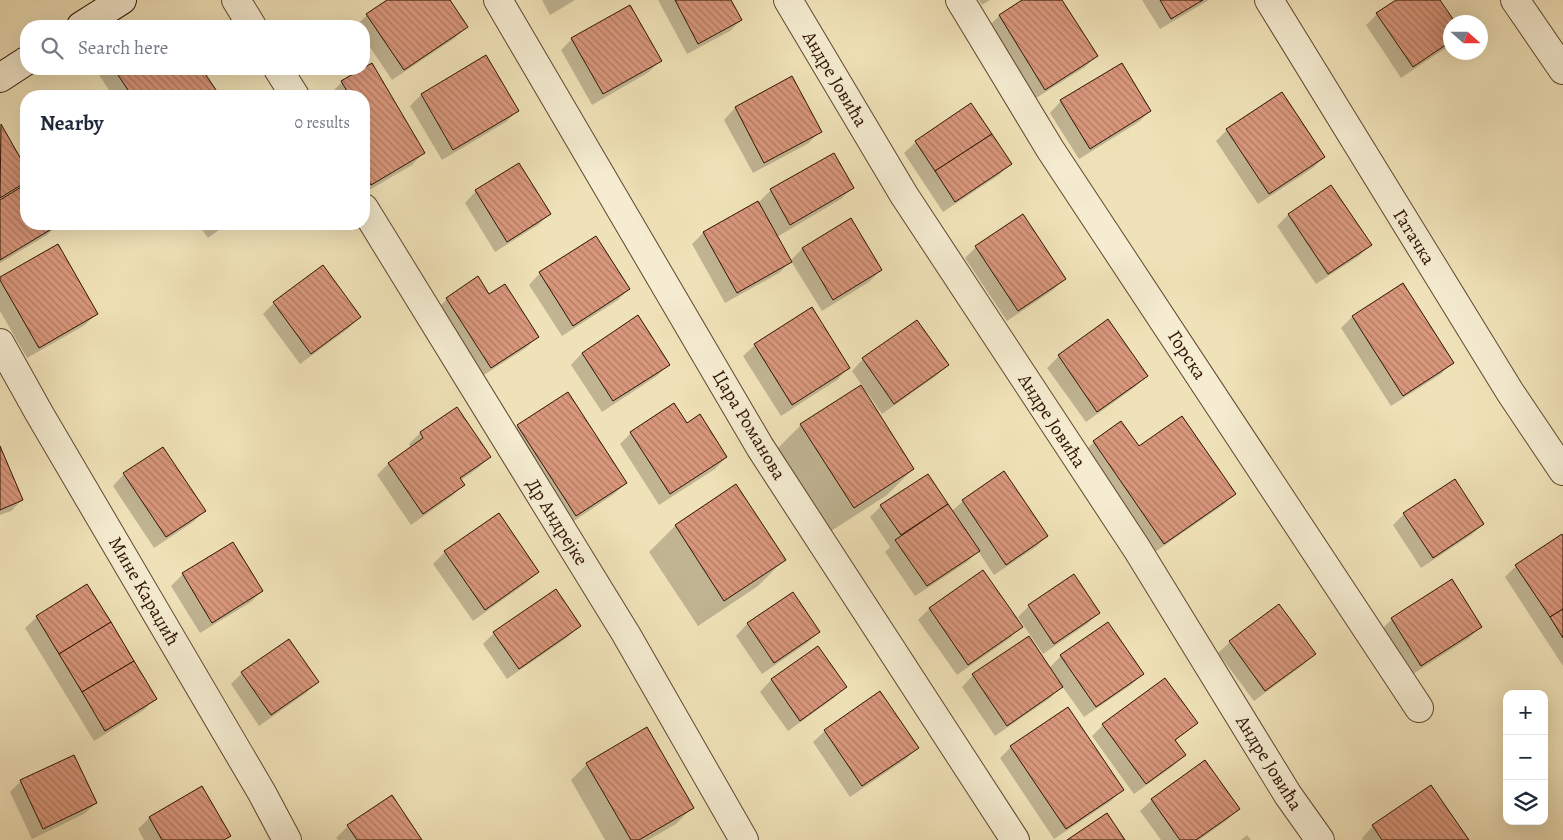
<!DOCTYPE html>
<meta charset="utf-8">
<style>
:root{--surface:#fff;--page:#f2f2f3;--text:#1f2937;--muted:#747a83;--line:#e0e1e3}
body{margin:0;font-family:Alegreya,serif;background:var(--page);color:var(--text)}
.controls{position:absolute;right:15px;bottom:15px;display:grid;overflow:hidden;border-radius:10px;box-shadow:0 5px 20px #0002}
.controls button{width:45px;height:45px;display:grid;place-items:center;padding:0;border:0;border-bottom:1px solid var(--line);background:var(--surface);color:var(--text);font:25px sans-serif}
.compass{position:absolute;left:1443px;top:15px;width:45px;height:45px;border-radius:50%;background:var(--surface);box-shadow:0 5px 20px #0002;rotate:111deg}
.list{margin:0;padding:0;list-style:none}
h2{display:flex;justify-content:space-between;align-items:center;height:65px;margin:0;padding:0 20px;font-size:21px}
h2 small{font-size:16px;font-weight:400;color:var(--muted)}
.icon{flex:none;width:28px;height:28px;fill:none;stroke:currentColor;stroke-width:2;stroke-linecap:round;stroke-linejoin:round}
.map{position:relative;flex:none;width:1563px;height:840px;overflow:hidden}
.search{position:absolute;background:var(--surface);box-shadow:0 5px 20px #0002;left:20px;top:20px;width:350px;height:55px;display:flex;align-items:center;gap:12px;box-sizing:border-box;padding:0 18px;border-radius:20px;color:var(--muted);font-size:19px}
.panel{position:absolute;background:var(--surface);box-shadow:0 5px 20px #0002;left:20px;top:90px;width:350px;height:140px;border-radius:20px}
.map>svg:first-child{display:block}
.shadow{fill:#0003}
.building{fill:url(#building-back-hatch);stroke:#2f1303}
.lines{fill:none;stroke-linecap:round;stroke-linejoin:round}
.street-casing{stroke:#5f4730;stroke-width:30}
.secondary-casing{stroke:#2f1303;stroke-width:30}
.street{stroke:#f5ecd1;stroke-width:28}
.secondary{stroke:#f5ecd1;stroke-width:28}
.labels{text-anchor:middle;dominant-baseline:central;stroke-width:4.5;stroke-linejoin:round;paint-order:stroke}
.street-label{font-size:19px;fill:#2f1303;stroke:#f5ecd1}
</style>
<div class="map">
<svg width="1563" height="840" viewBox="0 0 1563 840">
<defs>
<pattern id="building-back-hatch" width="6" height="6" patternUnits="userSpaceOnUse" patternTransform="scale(1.25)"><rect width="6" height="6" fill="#d9977c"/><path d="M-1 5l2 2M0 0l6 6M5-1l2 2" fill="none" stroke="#b07a63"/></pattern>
</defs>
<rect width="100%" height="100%" fill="#f0e2b8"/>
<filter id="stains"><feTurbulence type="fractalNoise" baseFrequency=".004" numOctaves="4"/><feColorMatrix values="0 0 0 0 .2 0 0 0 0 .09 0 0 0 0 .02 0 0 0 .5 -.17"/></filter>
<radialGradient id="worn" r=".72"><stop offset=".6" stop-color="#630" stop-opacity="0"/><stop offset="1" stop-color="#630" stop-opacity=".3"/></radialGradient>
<g class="shadow">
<polygon points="390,0 448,0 466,27 455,38 392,80 364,38 364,26 356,26 367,15"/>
<polygon points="542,0 575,0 550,15"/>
<polygon points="658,0 730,0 741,20 730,31 687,54"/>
<polygon points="979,0 990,0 982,5"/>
<polygon points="1025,0 1061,0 1096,56 1085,67 1033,100 988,27 999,16"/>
<polygon points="1142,0 1209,0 1160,29"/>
<polygon points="1398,0 1439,0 1454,22 1450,22 1450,45 1401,78 1366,25 1377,14"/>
<polygon points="572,39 660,61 649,72 592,105 561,50"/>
<polygon points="486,57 517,111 506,122 442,160 410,106 421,95"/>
<polygon points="371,65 423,153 412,165 364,193 364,96 333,96 331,93 342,82"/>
<polygon points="95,69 200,69 214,90 209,96 113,96"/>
<polygon points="791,78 820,131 809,143 753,173 724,120 735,108"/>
<polygon points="1061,101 1150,111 1139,122 1079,159 1050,113"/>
<polygon points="0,126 26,170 26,183 24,185 26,185 26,224 58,224 47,235 0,263"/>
<polygon points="1227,130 1324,157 1313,168 1258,204 1216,141"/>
<polygon points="916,142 1010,164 999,175 943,212 904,153"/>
<polygon points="518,165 549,214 538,225 495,252 465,203 476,191"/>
<polygon points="1331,186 1370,245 1359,256 1316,284 1277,226 1288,215"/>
<polygon points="852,188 841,199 777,237 790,261 802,249 850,220 881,270 869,282 822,311 791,261 779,273 725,303 692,244 703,233 758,203 771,190"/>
<polygon points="198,224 227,224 208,238"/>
<polygon points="976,247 1065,278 1053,290 1007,321 965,258"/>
<polygon points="323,267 360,316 349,328 300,364 263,314 274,303"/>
<polygon points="540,273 629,289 618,300 562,336 529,285"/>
<polygon points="0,278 96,314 85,325 27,358 0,311"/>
<polygon points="1403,285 1452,362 1441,374 1391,406 1341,328 1352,317"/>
<polygon points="489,296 538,336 526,348 479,378 436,310 447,299"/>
<polygon points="1108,321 1146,376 1135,387 1086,422 1047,368 1059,356"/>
<polygon points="755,345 848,368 837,380 781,416 743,356"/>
<polygon points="582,353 669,364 657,376 602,412 571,365"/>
<polygon points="863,359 947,365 936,376 882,414 852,371"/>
<polygon points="457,408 490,457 478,468 460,481 463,485 452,496 411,525 377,475 388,464 411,448 409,444 420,433"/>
<polygon points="686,424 726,457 715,469 659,505 620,444 631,433"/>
<polygon points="801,425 913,469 887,495 828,533 775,451"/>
<polygon points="518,426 626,483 614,494 565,527 507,438"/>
<polygon points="1094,442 1138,448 1234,494 1223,505 1152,554 1083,453"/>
<polygon points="0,449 22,500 11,511 0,515"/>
<polygon points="124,474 204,511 193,522 154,548 113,486"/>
<polygon points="928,475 952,511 963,501 1047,536 1036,547 994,575 978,551 967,562 915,596 885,552 890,547 870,517 881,506"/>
<polygon points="736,486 784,560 758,586 698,626 649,552 675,526"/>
<polygon points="1404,514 1483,524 1471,535 1421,568 1393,525"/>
<polygon points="498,515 538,572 526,583 473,621 433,564 445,552"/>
<polygon points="1563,538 1563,666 1505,577 1516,566"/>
<polygon points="233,544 262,591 251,602 200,633 171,586 183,574"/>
<polygon points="983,572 1021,626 1010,638 957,675 918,620 929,609"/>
<polygon points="793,593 819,632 807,643 762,674 736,636 747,624"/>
<polygon points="1029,606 1098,613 1087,624 1043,654 1018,617"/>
<polygon points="37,617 155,698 144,710 94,741 25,628"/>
<polygon points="1392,619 1480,627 1469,638 1410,676 1381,630"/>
<polygon points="1107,624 1142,674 1131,685 1084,717 1062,686 1050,698 995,736 962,687 973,675 1028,637 1049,668 1061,656"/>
<polygon points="580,625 568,637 507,679 483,644 494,633"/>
<polygon points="1230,642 1314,654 1303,665 1254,701 1218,653"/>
<polygon points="818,648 845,687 834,698 788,731 760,692 771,680"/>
<polygon points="242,673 317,682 306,693 259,726 231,684"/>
<polygon points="1196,722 1175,741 1184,755 1173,766 1134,794 1092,736 1103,725"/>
<polygon points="825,731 917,748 906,759 850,797 813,742"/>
<polygon points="1011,747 1122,789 1111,801 1054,839 1000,758"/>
<polygon points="1204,762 1238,809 1227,820 1199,840 1161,840 1140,811 1152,800"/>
<polygon points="587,764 692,808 676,824 648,840 605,840 571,780"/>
<polygon points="21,781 96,803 84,814 32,839 10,792"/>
<polygon points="202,787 229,836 225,840 144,840 138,829 149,818"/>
<polygon points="392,797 420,840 338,840 336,838 348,826"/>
<polygon points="1373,826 1467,840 1363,840 1362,838"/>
<polygon points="1247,835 1251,840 1241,840"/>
</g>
<g class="building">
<polygon points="387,0 450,0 468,27 404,70 366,14"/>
<polygon points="675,0 731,0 742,20 698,44"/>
<polygon points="1022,0 1062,0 1098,56 1045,90 999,15"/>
<polygon points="1160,0 1203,0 1171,19"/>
<polygon points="1396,0 1440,0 1455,22 1450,22 1450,42 1413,67 1376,13"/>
<polygon points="630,5 662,61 603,94 571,38"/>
<polygon points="486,55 519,111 453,150 421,94"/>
<polygon points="372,63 425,153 371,185 364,174 364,96 350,96 341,81"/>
<polygon points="1122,63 1151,111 1090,149 1060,100"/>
<polygon points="114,69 202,69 216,90 207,96 132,96"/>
<polygon points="792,76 822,132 764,163 735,107"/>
<polygon points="1282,92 1325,157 1269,194 1226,129"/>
<polygon points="971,103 992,134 935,171 915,141"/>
<polygon points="1,124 26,168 26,182 0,198"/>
<polygon points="992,134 1012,164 955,202 935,171"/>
<polygon points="834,153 854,188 790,225 770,189"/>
<polygon points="519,163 551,214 507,242 475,190"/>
<polygon points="26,184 26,224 60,224 0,260 0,200"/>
<polygon points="1331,185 1372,245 1328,274 1288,214"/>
<polygon points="758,201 792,262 737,293 703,232"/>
<polygon points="1023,214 1066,279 1018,311 975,246"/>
<polygon points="851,218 882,270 833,300 802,248"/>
<polygon points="596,236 630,289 573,326 539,272"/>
<polygon points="58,244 98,314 39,348 0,280 0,277"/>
<polygon points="323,265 361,317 311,354 273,302"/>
<polygon points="478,276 489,294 505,284 539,337 491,368 446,298"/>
<polygon points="1403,283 1454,363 1403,396 1352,316"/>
<polygon points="812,307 850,368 792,405 754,344"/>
<polygon points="638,315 670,365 613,401 582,353"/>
<polygon points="1108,319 1148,376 1097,412 1058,355"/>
<polygon points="917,320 949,365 894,404 862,358"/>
<polygon points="861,385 914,469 854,508 800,424"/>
<polygon points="568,392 627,483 576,516 517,425"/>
<polygon points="674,403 687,423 700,414 727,457 670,494 630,432"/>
<polygon points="457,407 491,457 460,478 465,485 423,514 388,463 423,438 420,432"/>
<polygon points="1182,416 1236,494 1164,544 1093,441 1121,421 1139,446"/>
<polygon points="0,446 23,500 0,510"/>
<polygon points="163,447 206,511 166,537 123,473"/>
<polygon points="1004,471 1048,536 1006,565 962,500"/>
<polygon points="928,474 948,504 901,535 880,505"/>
<polygon points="1455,479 1484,524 1433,558 1403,513"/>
<polygon points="736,484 786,560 724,601 675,525"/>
<polygon points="948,504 980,551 927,586 895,540"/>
<polygon points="499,513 539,572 485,610 444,551"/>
<polygon points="1562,534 1563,536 1563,609 1550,617 1515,565"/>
<polygon points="233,542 263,591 212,623 182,573"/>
<polygon points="983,570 1023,627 968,665 929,608"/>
<polygon points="1074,574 1100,613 1054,644 1028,605"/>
<polygon points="1452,579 1482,627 1421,666 1391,618"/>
<polygon points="87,584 111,622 59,654 36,616"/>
<polygon points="556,589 581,626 519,669 493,632"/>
<polygon points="793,592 820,632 774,663 747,623"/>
<polygon points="1279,604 1316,654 1265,691 1229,641"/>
<polygon points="1563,609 1563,638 1550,617"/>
<polygon points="111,622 134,661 82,692 59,654"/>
<polygon points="1108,622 1144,674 1096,707 1060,655"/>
<polygon points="1029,636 1063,687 1007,726 972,674"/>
<polygon points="289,639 319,682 271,715 241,672"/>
<polygon points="818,646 847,687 800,721 771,679"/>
<polygon points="134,661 157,699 105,731 82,692"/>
<polygon points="1165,678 1198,723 1175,740 1186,755 1146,784 1102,724"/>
<polygon points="880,691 919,748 862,786 824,730"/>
<polygon points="1068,707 1124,790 1066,829 1010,746"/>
<polygon points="647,727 694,808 639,840 631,840 586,763"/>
<polygon points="74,755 97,803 43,829 20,780"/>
<polygon points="1205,760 1240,809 1196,840 1180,840 1151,799"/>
<polygon points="1431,785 1469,840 1382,840 1372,825"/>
<polygon points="202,786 231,836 224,840 162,840 149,817"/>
<polygon points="392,795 422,840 357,840 347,825"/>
<polygon points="1107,813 1125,840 1067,840"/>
</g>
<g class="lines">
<defs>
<g id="street">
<polyline points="236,0 252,26"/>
<polyline points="498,0 760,447 1015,840"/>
<polyline points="788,0 904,195 1137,549 1288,795 1320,840"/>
<polyline points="960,0 1050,149 1419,708"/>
<polyline points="1269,0 1510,392 1563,471"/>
<polyline points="1515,0 1563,70"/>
<polyline points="278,69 295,96"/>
<polyline points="364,208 626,634 744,840"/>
<polyline points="0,343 39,413 262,793 287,840"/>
</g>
<g id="secondary">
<polyline points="81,26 122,0"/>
<polyline points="0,78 26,61"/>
</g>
</defs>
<use href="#street" class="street-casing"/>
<use href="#secondary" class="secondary-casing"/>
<use href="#street" class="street"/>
<use href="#secondary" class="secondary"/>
</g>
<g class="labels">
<g class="street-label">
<text transform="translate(835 79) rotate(59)">Андре Јовића</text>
<text transform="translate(1414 237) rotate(58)">Гатачка</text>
<text transform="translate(1187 355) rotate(57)">Горска</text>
<text transform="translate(1052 421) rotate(57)">Андре Јовића</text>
<text transform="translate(749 425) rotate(59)">Цара Романова</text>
<text transform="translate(557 522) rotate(58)">Др Андрејке</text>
<text transform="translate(144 591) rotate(60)">Мине Караџић</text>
<text transform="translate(1269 763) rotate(58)">Андре Јовића</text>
</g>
</g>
<rect width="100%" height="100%" filter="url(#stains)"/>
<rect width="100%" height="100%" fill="url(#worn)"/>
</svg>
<div class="controls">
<button>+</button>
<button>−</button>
<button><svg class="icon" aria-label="layers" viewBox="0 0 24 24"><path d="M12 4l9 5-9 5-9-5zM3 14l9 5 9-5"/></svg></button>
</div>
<svg class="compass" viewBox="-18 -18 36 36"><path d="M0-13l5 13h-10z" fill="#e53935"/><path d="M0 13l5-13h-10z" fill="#747a83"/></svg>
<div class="search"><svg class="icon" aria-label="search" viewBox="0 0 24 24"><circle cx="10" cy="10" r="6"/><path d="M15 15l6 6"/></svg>Search here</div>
<section class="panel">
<h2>Nearby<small>0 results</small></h2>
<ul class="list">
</ul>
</section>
</div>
